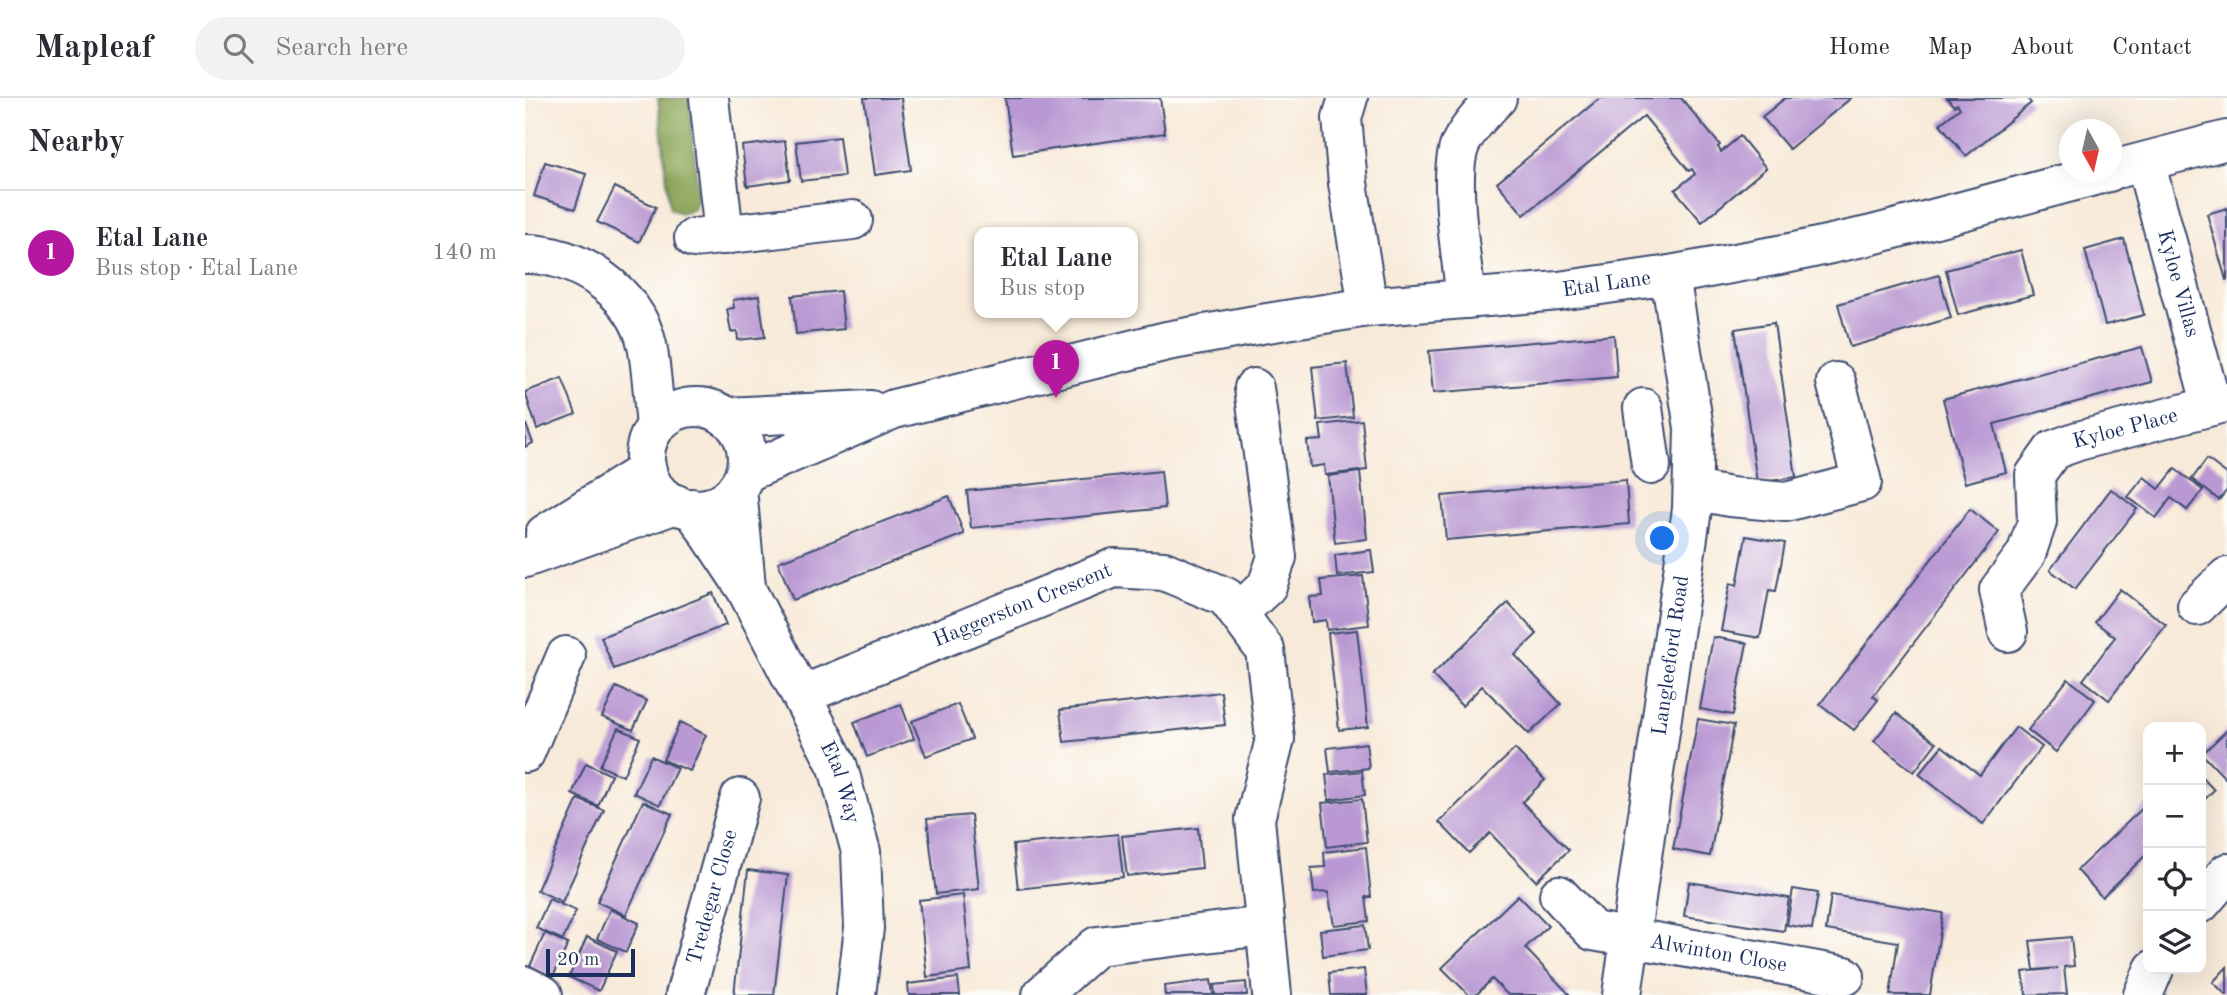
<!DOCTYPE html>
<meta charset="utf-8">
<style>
:root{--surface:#fff;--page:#f2f2f3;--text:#2b2b33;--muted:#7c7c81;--line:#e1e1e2;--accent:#b5179e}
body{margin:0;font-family:"Old Standard TT",serif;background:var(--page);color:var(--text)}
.controls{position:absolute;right:21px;bottom:21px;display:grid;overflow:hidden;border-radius:14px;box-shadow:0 7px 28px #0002}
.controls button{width:63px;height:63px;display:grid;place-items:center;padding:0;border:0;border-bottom:2px solid var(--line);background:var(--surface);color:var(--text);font:35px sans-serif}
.compass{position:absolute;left:1534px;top:21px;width:63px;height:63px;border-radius:50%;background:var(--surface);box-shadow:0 7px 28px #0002;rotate:172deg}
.scale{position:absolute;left:21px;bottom:18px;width:89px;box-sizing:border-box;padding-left:7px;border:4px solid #1b2f5e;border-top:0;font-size:19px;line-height:24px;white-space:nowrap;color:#1b2f5e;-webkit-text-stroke:5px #fdfcf7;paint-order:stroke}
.you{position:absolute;left:1138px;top:441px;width:24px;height:24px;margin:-18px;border:5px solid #fff;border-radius:50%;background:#1a73e8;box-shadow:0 0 0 10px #1a73e833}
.badge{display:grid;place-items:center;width:46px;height:46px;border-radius:50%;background:var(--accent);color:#fff;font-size:23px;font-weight:700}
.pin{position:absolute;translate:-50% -58px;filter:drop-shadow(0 2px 4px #0008)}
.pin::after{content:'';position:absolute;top:37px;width:24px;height:21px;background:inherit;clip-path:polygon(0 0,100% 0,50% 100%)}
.popup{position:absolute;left:449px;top:129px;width:164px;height:91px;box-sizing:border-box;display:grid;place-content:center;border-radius:14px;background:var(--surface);filter:drop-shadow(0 2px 5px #0005);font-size:23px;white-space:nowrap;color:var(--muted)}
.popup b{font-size:26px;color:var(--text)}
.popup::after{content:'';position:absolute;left:50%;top:100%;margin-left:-14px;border:14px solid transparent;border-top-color:var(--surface)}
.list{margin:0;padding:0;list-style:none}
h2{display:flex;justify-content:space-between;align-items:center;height:91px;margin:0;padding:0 28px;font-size:30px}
h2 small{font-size:23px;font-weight:400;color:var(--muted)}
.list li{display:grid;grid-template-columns:46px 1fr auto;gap:21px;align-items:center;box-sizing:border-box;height:126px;padding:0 28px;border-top:2px solid var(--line)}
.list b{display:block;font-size:26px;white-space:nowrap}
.list p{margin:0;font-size:23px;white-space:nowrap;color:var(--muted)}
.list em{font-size:23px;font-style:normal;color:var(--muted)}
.icon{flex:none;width:38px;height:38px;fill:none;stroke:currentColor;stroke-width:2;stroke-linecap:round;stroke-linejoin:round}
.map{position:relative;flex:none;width:1702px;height:897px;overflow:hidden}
header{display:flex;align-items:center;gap:42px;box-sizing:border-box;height:98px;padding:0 35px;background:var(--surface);border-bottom:2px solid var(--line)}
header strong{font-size:33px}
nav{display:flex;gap:38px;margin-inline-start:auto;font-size:24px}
.search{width:490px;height:63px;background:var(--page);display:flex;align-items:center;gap:18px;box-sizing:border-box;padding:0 24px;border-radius:38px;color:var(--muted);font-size:26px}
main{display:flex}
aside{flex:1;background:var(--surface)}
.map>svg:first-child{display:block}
.forest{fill:#8aa456;stroke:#526a5a;stroke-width:2}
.building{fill:#b998d3}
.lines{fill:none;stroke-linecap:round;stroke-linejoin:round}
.minor-casing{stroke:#3c4b70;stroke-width:42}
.minor{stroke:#fff;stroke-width:38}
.labels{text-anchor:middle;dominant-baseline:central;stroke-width:5;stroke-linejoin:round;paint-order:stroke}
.street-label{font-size:21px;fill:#1b2f5e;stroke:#fdfcf7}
</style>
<header>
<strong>Mapleaf</strong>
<div class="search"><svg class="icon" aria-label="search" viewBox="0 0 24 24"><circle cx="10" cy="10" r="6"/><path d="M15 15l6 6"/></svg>Search here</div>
<nav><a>Home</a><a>Map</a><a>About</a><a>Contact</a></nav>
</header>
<main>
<aside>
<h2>Nearby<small></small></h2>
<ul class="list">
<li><span class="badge">1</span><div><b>Etal Lane</b><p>Bus stop · Etal Lane</p></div><em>140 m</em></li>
</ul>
</aside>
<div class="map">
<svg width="1702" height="897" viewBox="0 0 1702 897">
<rect width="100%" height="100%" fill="#fdfcf7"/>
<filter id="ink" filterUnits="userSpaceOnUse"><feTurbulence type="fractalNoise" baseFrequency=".0143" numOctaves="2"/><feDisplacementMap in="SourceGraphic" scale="14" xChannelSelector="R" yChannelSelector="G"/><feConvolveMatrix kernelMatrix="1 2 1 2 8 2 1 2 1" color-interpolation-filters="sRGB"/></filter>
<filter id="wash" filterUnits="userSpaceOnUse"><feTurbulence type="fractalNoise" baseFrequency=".00686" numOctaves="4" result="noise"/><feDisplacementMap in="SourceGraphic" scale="28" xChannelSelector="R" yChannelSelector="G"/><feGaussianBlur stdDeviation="1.57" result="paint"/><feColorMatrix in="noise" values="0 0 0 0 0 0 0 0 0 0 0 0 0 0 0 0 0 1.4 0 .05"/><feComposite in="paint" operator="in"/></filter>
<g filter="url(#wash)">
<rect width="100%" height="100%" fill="#f8ead9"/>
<polygon class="forest" points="133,0 164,0 173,98 169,111 156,115 145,111"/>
<g id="blocks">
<g class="building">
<polygon points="339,0 376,0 386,72 350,77"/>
<polygon points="480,0 635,0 640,35 488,57"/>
<polygon points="1075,0 1156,0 1195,47 1193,49 1196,54 1215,38 1241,70 1177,124 1150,92 1170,76 1167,71 1164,73 1119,18 999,117 972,85"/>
<polygon points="1260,0 1326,0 1264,51 1237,19"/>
<polygon points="1422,0 1502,0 1506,5 1441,58 1415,26 1435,10 1432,6 1429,8"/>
<polygon points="314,39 319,78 276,83 271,44"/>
<polygon points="260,43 265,82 222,88 217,48"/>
<polygon points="20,64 61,76 50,111 9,98"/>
<polygon points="90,89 131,109 114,144 72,124"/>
<polygon points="1702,110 1702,182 1701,182 1682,116"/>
<polygon points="1599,141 1619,217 1580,227 1560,152"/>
<polygon points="1496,152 1508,197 1433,217 1421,172"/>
<polygon points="1414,177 1426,220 1325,249 1313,206"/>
<polygon points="315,193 319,231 271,236 267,198"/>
<polygon points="234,198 240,239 213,242 212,233 206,234 202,211 209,210 208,202"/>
<polygon points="1249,225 1271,379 1232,385 1210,231"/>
<polygon points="1089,237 1092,279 908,295 904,253"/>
<polygon points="1617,249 1627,284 1469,326 1481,374 1440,385 1418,301"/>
<polygon points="822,265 828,319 793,323 787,269"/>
<polygon points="37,280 51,316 12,331 0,294"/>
<polygon points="837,322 842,372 800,377 799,367 785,369 782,343 797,342 795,327"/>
<polygon points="0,324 8,345 0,349"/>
<polygon points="1682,361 1702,376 1702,392 1694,402 1667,381"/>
<polygon points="1650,371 1678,392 1662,412 1646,400 1631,420 1603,399 1619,379 1634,391"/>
<polygon points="636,373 640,410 446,430 442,393"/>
<polygon points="835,374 842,441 810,445 803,378"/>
<polygon points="1101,382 1104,426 921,442 917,398"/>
<polygon points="1586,391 1612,411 1550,491 1525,472"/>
<polygon points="424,398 439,436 268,502 253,464"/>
<polygon points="1445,411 1474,434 1348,598 1353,602 1329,632 1295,606"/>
<polygon points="1221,438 1260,445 1251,493 1244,492 1235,540 1196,533 1205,485 1212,487"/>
<polygon points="846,452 849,474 812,478 810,457"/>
<polygon points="838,478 844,527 802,532 801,522 787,524 784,499 798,498 796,482"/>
<polygon points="1595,491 1641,527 1584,602 1558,582 1590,539 1570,524"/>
<polygon points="188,495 201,527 89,571 76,539"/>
<polygon points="983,505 1012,536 990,557 1036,606 1004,636 957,588 937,608 907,577"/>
<polygon points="832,532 843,629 814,632 803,535"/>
<polygon points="1188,539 1222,545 1208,617 1175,611"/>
<polygon points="1543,581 1570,602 1531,654 1503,632"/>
<polygon points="91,589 122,603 108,632 77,619"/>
<polygon points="696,594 700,627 539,644 535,612"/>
<polygon points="376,606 389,641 342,659 329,624"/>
<polygon points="433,606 447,641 401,658 387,623"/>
<polygon points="1371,615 1411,645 1389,674 1349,643"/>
<polygon points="1173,621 1209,627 1185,758 1148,751"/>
<polygon points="155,624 181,637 165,673 138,662"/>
<polygon points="1491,629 1517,649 1458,726 1394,676 1417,648 1455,677"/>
<polygon points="93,630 115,640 98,678 75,668"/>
<polygon points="1702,632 1702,682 1677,656"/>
<polygon points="841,645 844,670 805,674 802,650"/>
<polygon points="990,651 1020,682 997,704 1044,752 1011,783 965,735 944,755 914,724"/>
<polygon points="126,658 152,670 135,707 109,695"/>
<polygon points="61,665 86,677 73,708 47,696"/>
<polygon points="837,673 840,697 804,702 801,677"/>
<polygon points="1676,678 1689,692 1676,705"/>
<polygon points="53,701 79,712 37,804 12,792"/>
<polygon points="837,701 842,744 802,749 797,705"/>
<polygon points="118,703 147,716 101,817 72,804"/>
<polygon points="1623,705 1623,755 1577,799 1552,772"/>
<polygon points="446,717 454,791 411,796 402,721"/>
<polygon points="673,730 677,770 602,778 597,738"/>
<polygon points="593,736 598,779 493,791 488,747"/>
<polygon points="841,749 846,799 841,799 844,823 809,827 803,794 789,795 786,770 800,769 799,754"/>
<polygon points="223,772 263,777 249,897 209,897"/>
<polygon points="1164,784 1264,800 1259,833 1159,818"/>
<polygon points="1268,791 1293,795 1287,831 1262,827"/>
<polygon points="438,797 446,873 402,879 394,802"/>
<polygon points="993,797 1023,828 1000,850 1045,897 983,897 967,881 951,897 944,897 917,870"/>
<polygon points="1306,797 1418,815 1405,897 1365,897 1373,844 1301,832"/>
<polygon points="24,801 51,813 38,842 11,830"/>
<polygon points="85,811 114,825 101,854 72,841"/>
<polygon points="840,827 843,852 798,858 795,832"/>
<polygon points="20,835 43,846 28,879 5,868"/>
<polygon points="62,839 92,853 74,893 44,879"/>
<polygon points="1546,839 1549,868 1539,869 1542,896 1501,897 1498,874 1533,870 1509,872 1505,843"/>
<polygon points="1702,869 1702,897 1701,897 1688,884"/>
<polygon points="839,871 842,897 806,897 804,875"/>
<polygon points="433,880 435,897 384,897 383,886"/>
<polygon points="686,882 688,897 640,897 639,888"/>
<polygon points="721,884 722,897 690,897 689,887"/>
</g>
</g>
</g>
<g filter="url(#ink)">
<use href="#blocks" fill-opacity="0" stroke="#3c4b70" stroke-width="2"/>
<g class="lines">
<defs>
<g id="minor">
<polyline points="184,0 199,137"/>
<polyline points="823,0 817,20 823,85 843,209"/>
<path id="s1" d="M1620 64 1687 308"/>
<polyline points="1595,70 1702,42"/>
<polyline points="169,140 328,122"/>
<path d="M0 156C52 155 111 195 122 247 127 273 128 301 131 328"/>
<path d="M941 201C937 163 924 88 933 53 937 36 960 12 972 0"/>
<circle cx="171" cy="360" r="51"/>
<polyline points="1118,310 1126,367"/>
<polyline points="201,319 345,312"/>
<path id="s2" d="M220 375 369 311 642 243 736 226 843 209 1034 193 1145 177 1265 155 1347 137 1584 74"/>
<polyline points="212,390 221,489"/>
<polyline points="1168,392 1205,399 1261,404 1337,384 1311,284"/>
<path id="s3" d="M167 410 221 491 313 669 336 754 339 830 331 897"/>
<polyline points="20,436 122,372"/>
<polyline points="0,460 151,406"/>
<polyline points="1672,508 1702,479"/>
<polyline points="713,515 742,488 752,459 729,290"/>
<path id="s4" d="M1483 534 1474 492 1501 456 1512 424 1510 377 1528 352 1553 343 1702 304"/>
<path id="s5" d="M277 597 589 470 639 473 701 499 740 552 750 641 730 721 747 897"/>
<polyline points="0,655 41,558"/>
<path id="s6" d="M1034 797 1068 833 1320 878"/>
<polyline points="1676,805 1702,775"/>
<polyline points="0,888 18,897"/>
<path id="s7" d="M160 897 215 700"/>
<polyline points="517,897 572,848 740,828"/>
<path id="s8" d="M1097 897 1167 411 1169 330 1145 177"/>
<polyline points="1618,897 1629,871"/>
</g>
</defs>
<use href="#minor" class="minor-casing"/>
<use href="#minor" class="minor"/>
</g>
</g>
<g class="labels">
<g class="street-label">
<text stroke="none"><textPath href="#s2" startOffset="887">Etal Lane</textPath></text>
<text stroke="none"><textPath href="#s1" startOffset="126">Kyloe Villas</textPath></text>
<text stroke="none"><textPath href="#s4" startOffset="275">Kyloe Place</textPath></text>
<text stroke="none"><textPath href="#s5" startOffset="238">Haggerston Crescent</textPath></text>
<text stroke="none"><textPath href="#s8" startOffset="343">Langleeford Road</textPath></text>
<text stroke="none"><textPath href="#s3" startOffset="313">Etal Way</textPath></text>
<text stroke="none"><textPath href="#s7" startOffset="102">Tredegar Close</textPath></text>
<text stroke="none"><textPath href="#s6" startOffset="177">Alwinton Close</textPath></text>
</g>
</g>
</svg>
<div class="controls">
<button>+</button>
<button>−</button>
<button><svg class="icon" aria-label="locate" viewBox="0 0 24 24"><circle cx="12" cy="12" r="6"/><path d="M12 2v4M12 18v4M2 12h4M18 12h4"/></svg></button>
<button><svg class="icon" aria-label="layers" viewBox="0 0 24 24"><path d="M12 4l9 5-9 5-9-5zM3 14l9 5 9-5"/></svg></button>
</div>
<svg class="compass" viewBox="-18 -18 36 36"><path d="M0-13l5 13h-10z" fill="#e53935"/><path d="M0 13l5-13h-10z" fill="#7c7c81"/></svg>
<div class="scale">20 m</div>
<div class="you"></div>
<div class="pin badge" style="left:531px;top:300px">1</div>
<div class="popup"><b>Etal Lane</b>Bus stop</div>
</div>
</main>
